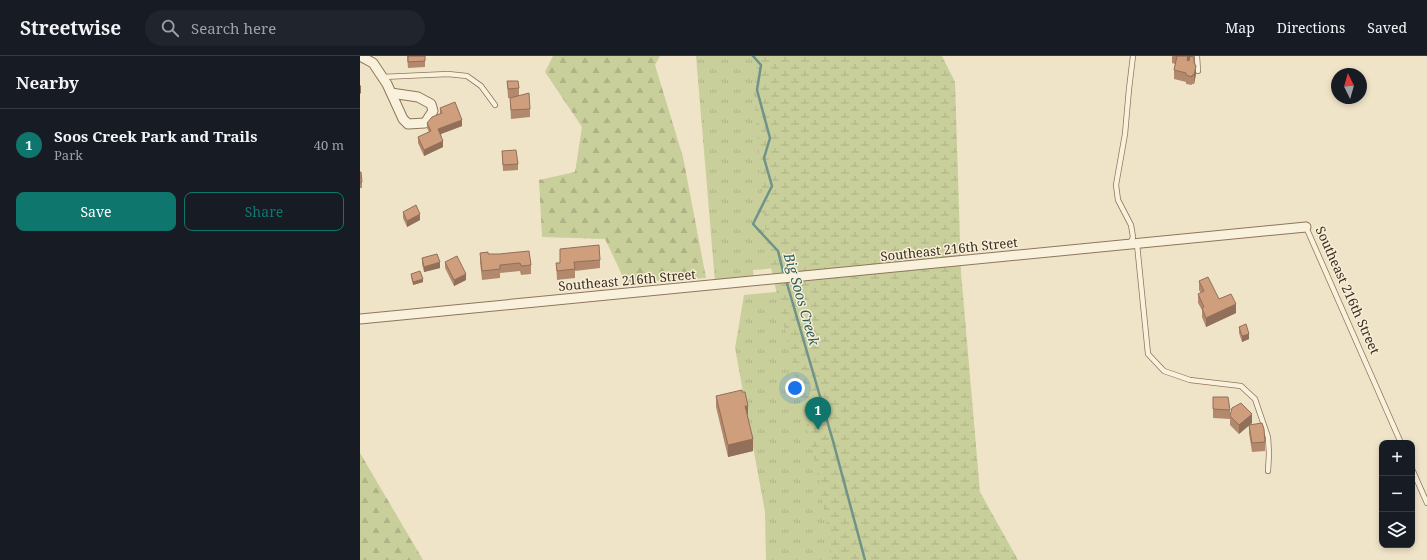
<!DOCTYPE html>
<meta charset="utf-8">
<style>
:root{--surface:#171b24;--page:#20242c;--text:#f1f3f6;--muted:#9ea1a6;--line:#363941;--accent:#0f766e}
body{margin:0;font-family:"Noto Serif",serif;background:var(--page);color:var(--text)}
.controls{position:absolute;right:12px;bottom:12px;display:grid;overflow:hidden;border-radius:8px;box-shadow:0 2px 6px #0003}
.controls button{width:36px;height:36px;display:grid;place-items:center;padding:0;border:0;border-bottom:1px solid var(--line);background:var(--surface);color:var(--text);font:20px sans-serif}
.compass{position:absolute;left:971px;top:12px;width:36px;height:36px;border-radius:50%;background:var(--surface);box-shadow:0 2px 6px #0003;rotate:355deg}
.you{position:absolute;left:435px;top:332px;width:14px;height:14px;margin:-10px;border:3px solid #fff;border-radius:50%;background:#1a73e8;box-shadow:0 0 0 6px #1a73e833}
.badge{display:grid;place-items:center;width:26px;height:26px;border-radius:50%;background:var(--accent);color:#fff;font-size:13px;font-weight:700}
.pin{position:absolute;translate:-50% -33px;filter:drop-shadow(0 1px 2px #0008)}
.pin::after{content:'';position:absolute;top:21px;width:14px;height:12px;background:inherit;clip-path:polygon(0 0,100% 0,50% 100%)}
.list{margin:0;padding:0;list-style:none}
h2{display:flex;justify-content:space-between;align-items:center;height:52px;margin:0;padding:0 16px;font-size:17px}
h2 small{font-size:13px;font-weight:400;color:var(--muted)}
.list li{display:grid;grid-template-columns:26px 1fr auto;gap:12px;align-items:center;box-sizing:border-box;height:72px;padding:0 16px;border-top:1px solid var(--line)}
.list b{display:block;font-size:15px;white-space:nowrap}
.list p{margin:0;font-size:13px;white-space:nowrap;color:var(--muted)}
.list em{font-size:13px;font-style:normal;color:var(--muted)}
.actions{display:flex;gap:8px;padding:12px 16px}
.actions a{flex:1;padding:9px 0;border:1px solid var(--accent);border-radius:8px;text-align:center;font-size:14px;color:var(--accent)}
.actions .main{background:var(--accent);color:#fff}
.icon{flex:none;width:22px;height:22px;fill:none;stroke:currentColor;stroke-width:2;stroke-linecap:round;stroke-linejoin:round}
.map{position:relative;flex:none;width:1067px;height:504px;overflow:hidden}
header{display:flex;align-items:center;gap:24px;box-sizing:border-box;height:56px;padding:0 20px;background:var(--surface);border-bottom:1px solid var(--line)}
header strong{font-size:19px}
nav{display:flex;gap:22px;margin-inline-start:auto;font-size:14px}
.search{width:280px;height:36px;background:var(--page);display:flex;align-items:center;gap:10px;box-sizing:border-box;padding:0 14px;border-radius:22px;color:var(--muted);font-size:15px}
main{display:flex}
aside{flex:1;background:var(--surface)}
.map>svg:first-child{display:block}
.grass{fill:url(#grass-tufts)}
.forest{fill:url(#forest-firs)}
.wetland{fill:url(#wetland-marsh)}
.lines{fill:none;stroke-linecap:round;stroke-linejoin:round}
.stream{stroke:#6f938a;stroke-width:2.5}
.lane-casing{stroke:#8d765c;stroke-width:6}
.street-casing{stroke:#8d765c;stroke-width:11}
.lane{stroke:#faf1dc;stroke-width:4.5}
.street{stroke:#faf1dc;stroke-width:9}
.wall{fill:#b2896c}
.shaded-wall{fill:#916f58}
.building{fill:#cf9f7d;stroke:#916f58}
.labels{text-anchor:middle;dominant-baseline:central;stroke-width:3;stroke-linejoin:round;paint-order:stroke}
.street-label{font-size:13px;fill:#3d2e20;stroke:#f7eed8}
.water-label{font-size:14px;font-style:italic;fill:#2f5d5a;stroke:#f7eed8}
</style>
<header>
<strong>Streetwise</strong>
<div class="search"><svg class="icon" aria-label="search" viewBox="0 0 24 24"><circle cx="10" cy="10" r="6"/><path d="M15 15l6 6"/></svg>Search here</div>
<nav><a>Map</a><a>Directions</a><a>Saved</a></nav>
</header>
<main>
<aside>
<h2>Nearby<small></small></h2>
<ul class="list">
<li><span class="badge">1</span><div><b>Soos Creek Park and Trails</b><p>Park</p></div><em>40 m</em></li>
</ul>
<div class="actions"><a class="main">Save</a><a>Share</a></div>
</aside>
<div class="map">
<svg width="1067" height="504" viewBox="0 0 1067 504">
<defs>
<pattern id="grass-tufts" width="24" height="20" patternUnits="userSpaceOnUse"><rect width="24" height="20" fill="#c9cf9b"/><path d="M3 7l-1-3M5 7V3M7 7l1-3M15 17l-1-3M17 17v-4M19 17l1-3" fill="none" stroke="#aeb285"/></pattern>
<pattern id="forest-firs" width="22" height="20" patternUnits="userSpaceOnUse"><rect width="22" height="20" fill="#c9cf9b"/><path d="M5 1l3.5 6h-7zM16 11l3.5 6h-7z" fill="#aeb285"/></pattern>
<pattern id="wetland-marsh" width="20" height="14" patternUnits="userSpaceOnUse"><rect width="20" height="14" fill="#c9cf9b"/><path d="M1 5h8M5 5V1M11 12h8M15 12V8" fill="none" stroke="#aeb285"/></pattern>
</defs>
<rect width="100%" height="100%" fill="#f0e4c8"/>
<g class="grass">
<polygon points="336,0 451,0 470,208 393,214 394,222 355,226"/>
<polygon points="487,229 562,504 406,504 405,456 375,292 384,239"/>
</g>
<g class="forest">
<polygon points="193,0 300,0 295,9 323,101 346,222 266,227 245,183 182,181 179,124 215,116 222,71 185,16"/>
<polygon points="0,397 63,504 0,504"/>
</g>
<polygon class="wetland" points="398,0 582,0 595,26 601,216 620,436 658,504 472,504 460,428 407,194 394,38"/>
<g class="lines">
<g class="stream">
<polyline points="393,0 401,9 397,34 410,82 404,102 412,130 393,168 418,195 424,219"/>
<polyline points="426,224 473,385 505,504"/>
</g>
<defs>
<g id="lane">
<polyline points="837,0 838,15"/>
<polyline points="22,21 88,18 107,20 121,30 135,49"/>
<polyline points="946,171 1041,387"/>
<polyline points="770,188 773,181 771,169 758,144 756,129 765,78 769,33 773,0"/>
<polyline points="777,188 788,298 804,315 830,324 881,330 895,343 908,381 909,398 908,415"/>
<polyline points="1052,413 1067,447"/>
</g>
<g id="street">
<polyline points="0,0 13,7 27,28 43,63 48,68 65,67 73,55 71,48 58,41 31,37"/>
<polyline points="0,263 946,171"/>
</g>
</defs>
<use href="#lane" class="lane-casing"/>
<use href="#street" class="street-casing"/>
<use href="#lane" class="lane"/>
<use href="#street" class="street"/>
</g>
<g class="wall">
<polygon points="47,0 65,5 65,11 48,12"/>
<polygon points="812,0 830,0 829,5 836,18 834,28 832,28 832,29 826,28 826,26 814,23 814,14 815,8 812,7"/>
<polygon points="147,25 159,32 159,40 170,53 170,61 151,63 150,42 148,42"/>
<polygon points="80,52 102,70 81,78 83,91 64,100 58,87 58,81 69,76 67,72 67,67 80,58"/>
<polygon points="142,95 158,108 158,114 143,115"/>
<polygon points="0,116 2,126 2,132 0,132"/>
<polygon points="43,156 60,164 47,171 43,162"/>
<polygon points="120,197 128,198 171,209 171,218 161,219 160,215 140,217 140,222 122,224 120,206"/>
<polygon points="62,202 80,212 64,216 62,208"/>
<polygon points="240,204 240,212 215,215 215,222 197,224 196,207"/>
<polygon points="85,206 106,224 94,230 85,212"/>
<polygon points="51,218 63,226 53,229 51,221"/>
<polygon points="839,225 859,243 876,257 846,271 842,261 842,254 838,247 838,238 841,237 839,234"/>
<polygon points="879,271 889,283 882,286 879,277"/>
<polygon points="356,340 388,361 393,395 368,401 356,351"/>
<polygon points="853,341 870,354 870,363 853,362"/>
<polygon points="870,360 892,367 890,368 905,386 905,395 892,396 889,377 889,369 879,378 870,369"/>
</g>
<g class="shaded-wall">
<polygon points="828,0 830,0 830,1 827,13 827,4"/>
<polygon points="836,10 836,18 834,28 834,19"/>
<polygon points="1,29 1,37 0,38 0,30"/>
<polygon points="102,64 102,70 78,79 78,73"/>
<polygon points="83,85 83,91 64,100 64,94"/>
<polygon points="60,158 60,164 47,171 47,165"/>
<polygon points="80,206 80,212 64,216 64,211"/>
<polygon points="106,218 106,224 94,230 94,224"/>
<polygon points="63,223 63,226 53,229 53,226"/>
<polygon points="876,248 876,257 846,271 846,262"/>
<polygon points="889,278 889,283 882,286 882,280"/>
<polygon points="385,350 388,350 388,361"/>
<polygon points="892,358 892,367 879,378 879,369"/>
<polygon points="393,383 393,395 368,401 368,389"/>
</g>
<g class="building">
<polygon points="48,0 65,0 65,5 48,6"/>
<polygon points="817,0 828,0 827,4 829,5 830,0 834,1 834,7 836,10 834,19 832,19 832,21 826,19 826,17 814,14"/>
<polygon points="147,25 158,25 159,32 148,33"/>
<polygon points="169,37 170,53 151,54 150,42"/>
<polygon points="95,46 102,64 78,73 83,85 64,94 58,81 71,75 67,67 72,61 82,57 80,52"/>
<polygon points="156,94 158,108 143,109 142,95"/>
<polygon points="0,116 1,116 2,126 0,127"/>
<polygon points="56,149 60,158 47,165 43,156"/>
<polygon points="239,189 240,204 214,206 215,213 197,215 196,207 200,207 200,193"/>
<polygon points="169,195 171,209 161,210 160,207 140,209 140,213 122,215 120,197 128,196 128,198 139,198"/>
<polygon points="77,198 80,206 64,211 62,202"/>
<polygon points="97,200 106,218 94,224 85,206"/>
<polygon points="60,215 63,223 53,226 51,218"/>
<polygon points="848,221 859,243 871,238 876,248 846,262 842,252 844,251 838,238 844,235 839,225"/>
<polygon points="886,268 889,278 882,280 879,271"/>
<polygon points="382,334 382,336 385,336 388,350 385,350 393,383 368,389 356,340"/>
<polygon points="853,341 868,341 870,354 853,353"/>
<polygon points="881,347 892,358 879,369 870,360 872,352"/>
<polygon points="902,367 904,373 905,386 892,387 889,369"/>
</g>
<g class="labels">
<g class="street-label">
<text transform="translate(589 193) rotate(-6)">Southeast 216th Street</text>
<text transform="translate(267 224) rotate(-5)">Southeast 216th Street</text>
<text transform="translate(988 234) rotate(66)">Southeast 216th Street</text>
</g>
<g class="water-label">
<text transform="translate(442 243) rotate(74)">Big Soos Creek</text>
</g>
</g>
</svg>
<div class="controls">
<button>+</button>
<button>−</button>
<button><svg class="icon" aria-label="layers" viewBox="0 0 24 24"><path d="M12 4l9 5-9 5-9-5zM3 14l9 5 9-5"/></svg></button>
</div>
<svg class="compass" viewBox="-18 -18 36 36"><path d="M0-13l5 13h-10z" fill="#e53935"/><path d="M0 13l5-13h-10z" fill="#9ea1a6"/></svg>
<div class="you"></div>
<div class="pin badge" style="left:458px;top:374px">1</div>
</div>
</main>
